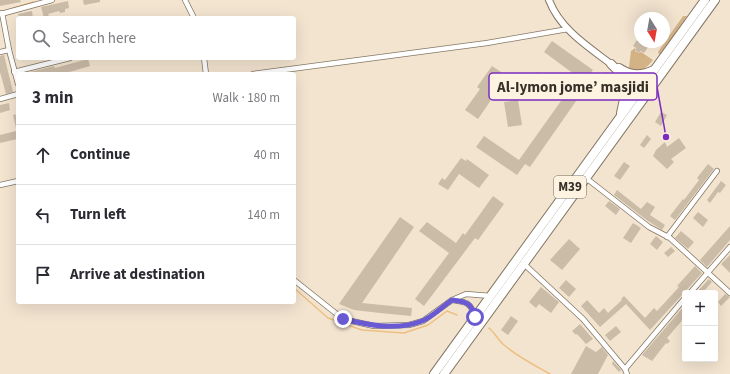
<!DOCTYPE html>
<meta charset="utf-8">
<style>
:root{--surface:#fff;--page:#f2f2f3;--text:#2b2b33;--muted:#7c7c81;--line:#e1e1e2}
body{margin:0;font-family:"Source Sans 3",sans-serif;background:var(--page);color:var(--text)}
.controls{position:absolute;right:12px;bottom:12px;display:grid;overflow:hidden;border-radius:4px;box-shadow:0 4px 16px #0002}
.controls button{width:36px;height:36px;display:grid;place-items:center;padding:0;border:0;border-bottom:1px solid var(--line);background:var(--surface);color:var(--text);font:20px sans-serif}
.compass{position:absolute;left:634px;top:12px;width:36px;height:36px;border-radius:50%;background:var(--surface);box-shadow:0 4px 16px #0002;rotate:169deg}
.stop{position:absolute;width:12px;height:12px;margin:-9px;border:3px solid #6959d2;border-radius:50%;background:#fff}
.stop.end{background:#6959d2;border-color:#fff;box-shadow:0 1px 4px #0008}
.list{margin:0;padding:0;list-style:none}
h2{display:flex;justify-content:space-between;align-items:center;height:52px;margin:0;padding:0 16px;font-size:17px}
h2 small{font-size:13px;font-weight:400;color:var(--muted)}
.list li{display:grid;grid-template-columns:26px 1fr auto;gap:12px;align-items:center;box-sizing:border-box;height:60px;padding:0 16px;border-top:1px solid var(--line)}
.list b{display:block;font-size:15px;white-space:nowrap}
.list em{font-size:13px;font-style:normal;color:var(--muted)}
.icon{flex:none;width:22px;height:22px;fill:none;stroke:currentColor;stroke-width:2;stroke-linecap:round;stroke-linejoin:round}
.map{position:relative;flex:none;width:730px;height:374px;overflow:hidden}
.search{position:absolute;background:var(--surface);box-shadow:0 4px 16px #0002;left:16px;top:16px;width:280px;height:44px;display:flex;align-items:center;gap:10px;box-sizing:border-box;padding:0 14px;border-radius:4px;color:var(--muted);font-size:15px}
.panel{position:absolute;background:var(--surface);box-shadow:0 4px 16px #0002;left:16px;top:72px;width:280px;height:232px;border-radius:4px}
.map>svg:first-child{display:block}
.green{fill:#d3b386}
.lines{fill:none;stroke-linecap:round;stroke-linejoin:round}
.stream{stroke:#edbf80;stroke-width:1.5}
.building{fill:#cbbca8}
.minor-casing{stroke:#847764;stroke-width:6}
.secondary-casing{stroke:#847764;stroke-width:8}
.trunk-casing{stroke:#847764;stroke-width:10}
.minor{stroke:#fff;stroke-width:4.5}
.secondary{stroke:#fff;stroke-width:6}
.trunk{stroke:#fff;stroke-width:8}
.route{stroke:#6959d2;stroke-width:5}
.labels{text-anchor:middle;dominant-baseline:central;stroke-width:3;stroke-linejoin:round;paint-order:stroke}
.shield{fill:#fef2e1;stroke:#726a60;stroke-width:1}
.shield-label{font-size:13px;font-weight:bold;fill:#363028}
.leader{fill:none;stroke:#7b2cbf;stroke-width:1.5}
.callout-dot{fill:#7b2cbf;stroke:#fef2e1;stroke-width:1.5}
.callout{fill:#fef2e1;stroke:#7b2cbf;stroke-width:1.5}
.callout-label{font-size:15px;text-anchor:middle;font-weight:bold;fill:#363028}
</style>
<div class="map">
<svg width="730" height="374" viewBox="0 0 730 374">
<rect width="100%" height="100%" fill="#f3e4d0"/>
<g class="green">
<polygon points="683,16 687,16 660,56 658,52"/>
<path d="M635 48V51L639 53 641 52 653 60C645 70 642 70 630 71L629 67 631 51Z"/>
</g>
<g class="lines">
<g class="stream">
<polyline points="13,8 34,2"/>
<polyline points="294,288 328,318 362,330 404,333 428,325 447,311 457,315"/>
<path d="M489 328C495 333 498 340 504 345 518 357 534 365 550 374"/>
</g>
</g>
<g class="building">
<polygon points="0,0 20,0 21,2 0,6"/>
<polygon points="83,0 100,0 100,2 84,5"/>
<polygon points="68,1 69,8 65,9 65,12 60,13 59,11 48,14 49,16 44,18 41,7"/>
<polygon points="32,11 33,18 19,18 18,14"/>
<polygon points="637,40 648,47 644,53 641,51 639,53 635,50 636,48 633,46"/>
<polygon points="552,41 593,70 584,81 588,84 530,167 525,164 517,175 476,147 484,136 519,160 578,77 544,52"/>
<polygon points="4,55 13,92 6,94 0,72 0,56"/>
<polygon points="88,59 90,66 73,71 60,74 26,74 26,73 54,66 55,68"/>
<polygon points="492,66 504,74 489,94 493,97 478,119 465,110 480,89 477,87"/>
<polygon points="539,72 543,97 529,99 525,75"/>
<polygon points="607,72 615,78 611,83 603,77"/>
<polygon points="518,100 522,125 508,127 504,102"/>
<polygon points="9,103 10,110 0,113 0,105"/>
<polygon points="661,112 667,115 661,126 655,122"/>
<polygon points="18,114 18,128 16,128 13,115"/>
<polygon points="16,131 17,139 0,143 0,135"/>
<polygon points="647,135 651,139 644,148 640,145"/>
<polygon points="679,138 686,148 671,159 674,162 667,169 653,156 656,150 665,142 667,147"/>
<polygon points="461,158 466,161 467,159 489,175 479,188 459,174 448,190 438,184 442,178 445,180"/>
<polygon points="624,162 630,166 620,180 614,176"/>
<polygon points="708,164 714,169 675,220 670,216 683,199 684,200 699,180 697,178"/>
<polygon points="721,181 726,185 720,193 718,192 710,203 707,200"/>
<polygon points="617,190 641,209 647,202 655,207 650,215 665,225 662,230 648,221 614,195"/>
<polygon points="493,196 504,204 478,240 475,238 424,306 415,299 449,253 419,231 427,222 456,243 463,233 465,235"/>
<polygon points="609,201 620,209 616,215 605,206"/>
<polygon points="698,212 708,220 703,227 693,218"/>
<polygon points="400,217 414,227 362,303 412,308 411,316 380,313 354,310 339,304"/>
<polygon points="633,223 641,228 631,243 623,238"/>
<polygon points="730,226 730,240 707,267 700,260"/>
<polygon points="681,231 694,242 688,249 675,238"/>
<polygon points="656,236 663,242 657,250 650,244"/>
<polygon points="569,239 580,249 562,270 550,260"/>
<polygon points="671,247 675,251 668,257 664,253"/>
<polygon points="730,255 730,273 721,264"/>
<polygon points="695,266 702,273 650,330 626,304 600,327 581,306 587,300 599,313 604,308 608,313 622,300 621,299 624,296 645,318 654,308 657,311 679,287 677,286"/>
<polygon points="709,279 712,282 702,293 696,293"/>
<polygon points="566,280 576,289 569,297 559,288"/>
<polygon points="541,287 559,302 551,313 539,304 536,308 529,302"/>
<polygon points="725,294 730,297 721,306 718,302"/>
<polygon points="685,305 685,317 667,338 670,341 667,344 666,343 652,361 642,355"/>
<polygon points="511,316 518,321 508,335 501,330"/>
<polygon points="580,324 593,339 586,344 577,334 576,335 572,331"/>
<polygon points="616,326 621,332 610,341 605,335"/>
<polygon points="586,346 596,352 602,347 608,355 598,374 571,374"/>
<polygon points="613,361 621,370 619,372 612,364"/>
</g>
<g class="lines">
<defs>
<g id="minor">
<polyline points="185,0 194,18"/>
<polyline points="2,13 9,50 18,84"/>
<polyline points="1,14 52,0"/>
<polyline points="0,52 9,50"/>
<polyline points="204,58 206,74"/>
<polyline points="14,72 70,58"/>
<polyline points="253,74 487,43 568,29"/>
<polyline points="0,99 18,94"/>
<polyline points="586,178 649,227 670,238 730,293"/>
<polyline points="0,185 18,181"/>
<polyline points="667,237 717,171"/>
<polyline points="524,264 583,319 625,369 627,374"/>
<polyline points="294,280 343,319 374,326 409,325 423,321 452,300 466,294 491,296"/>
<polyline points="690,293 730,247"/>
<path d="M452 300C466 302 471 302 475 317"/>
<polyline points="625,369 685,298"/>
</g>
<path id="secondary" d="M549 0C560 29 587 46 611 64"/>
<g id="trunk">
<path d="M611 64C630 81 626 90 621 113"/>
<path d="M619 68C631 76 641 76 654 70"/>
<polyline points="434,374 705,0"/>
<polyline points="444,374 715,0"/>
</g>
</defs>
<use href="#minor" class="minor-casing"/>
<use href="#secondary" class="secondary-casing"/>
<use href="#trunk" class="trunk-casing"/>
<use href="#minor" class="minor"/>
<use href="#secondary" class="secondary"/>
<use href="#trunk" class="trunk"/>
</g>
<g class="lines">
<path class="route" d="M343 319C368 325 396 331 422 321 431 318 443 306 452 300 466 302 471 302 475 317"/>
</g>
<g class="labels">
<rect class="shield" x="554" y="176" width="32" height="22" rx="3"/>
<g class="shield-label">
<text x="570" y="187">M39</text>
</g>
</g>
<path class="leader" d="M666 137L657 87"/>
<circle class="callout-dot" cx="666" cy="137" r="4"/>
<rect class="callout" x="489" y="73" width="168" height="27" rx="4"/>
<g class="callout-label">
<text x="573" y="92">Al-Iymon jome’ masjidi</text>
</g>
</svg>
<div class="controls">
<button>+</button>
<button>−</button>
</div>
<svg class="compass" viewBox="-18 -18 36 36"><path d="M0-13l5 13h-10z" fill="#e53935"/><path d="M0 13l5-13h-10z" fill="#7c7c81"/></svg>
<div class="stop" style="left:475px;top:317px"></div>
<div class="stop end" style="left:343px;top:319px"></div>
<div class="search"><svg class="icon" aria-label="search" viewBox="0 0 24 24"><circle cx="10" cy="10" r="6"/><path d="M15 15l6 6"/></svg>Search here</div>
<section class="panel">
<h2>3 min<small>Walk · 180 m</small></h2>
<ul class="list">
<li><svg class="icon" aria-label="ahead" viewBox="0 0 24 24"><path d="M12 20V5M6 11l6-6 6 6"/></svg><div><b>Continue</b></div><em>40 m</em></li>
<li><svg class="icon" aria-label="left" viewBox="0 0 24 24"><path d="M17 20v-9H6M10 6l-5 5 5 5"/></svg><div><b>Turn left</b></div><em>140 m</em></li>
<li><svg class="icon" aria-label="arrive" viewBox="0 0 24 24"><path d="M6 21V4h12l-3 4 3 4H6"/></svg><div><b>Arrive at destination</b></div></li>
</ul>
</section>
</div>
